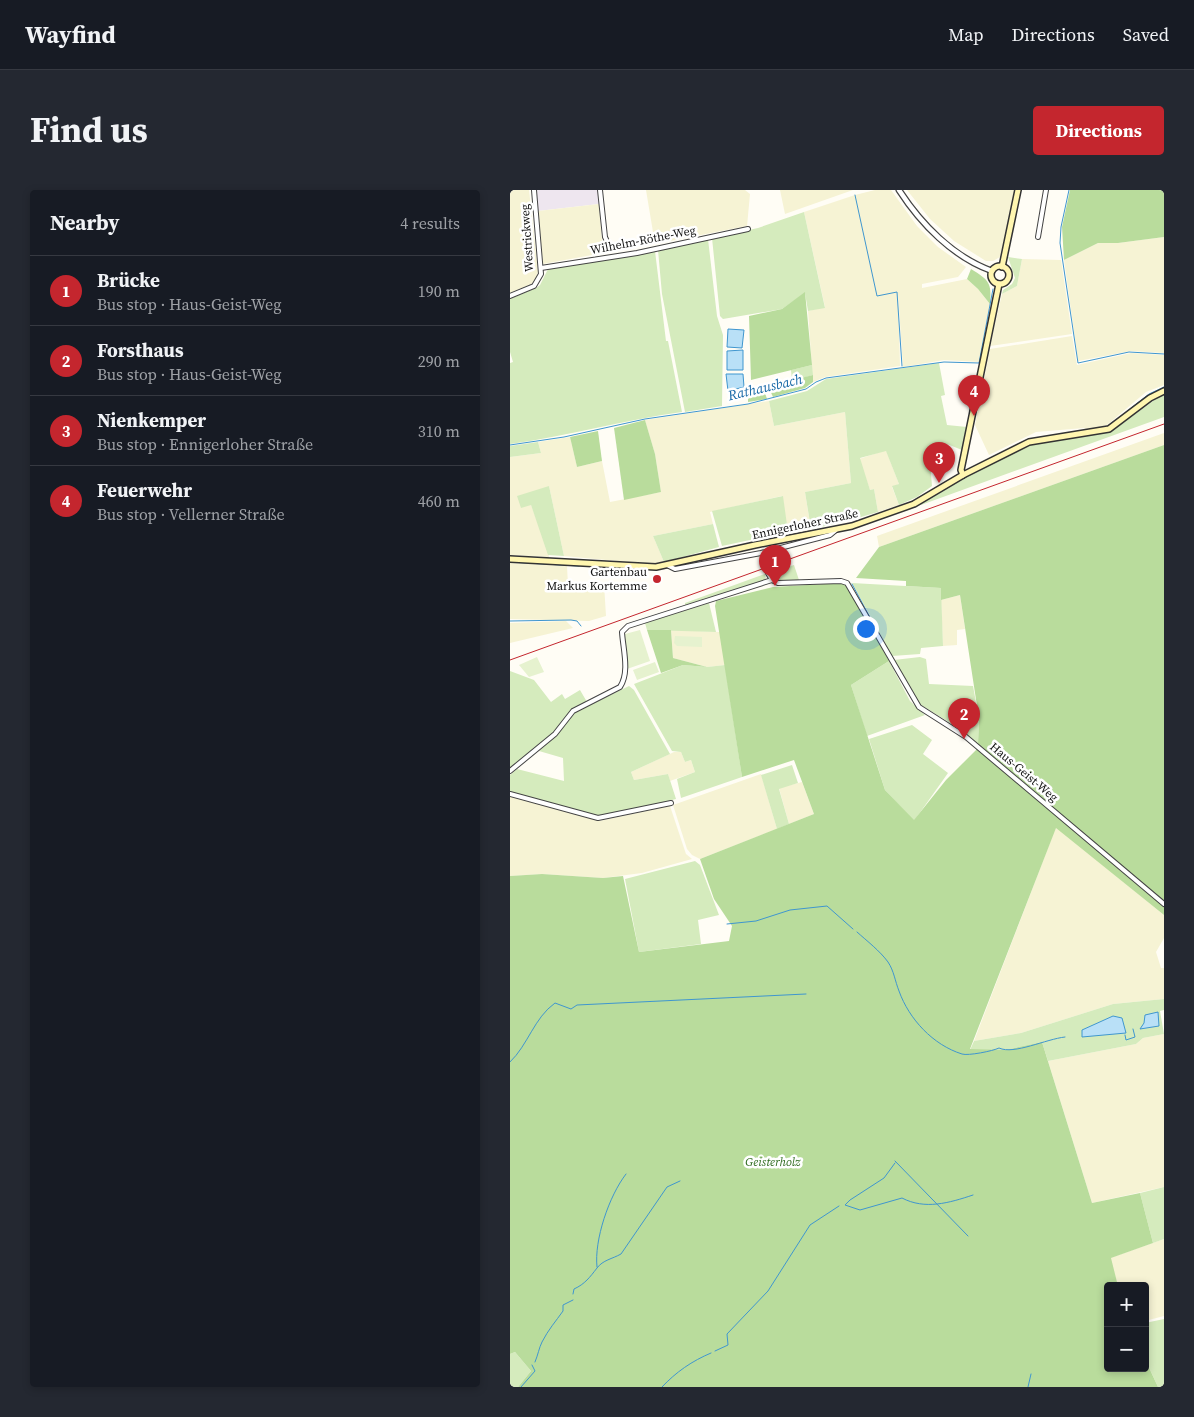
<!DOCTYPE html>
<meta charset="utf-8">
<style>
:root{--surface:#171b24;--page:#242831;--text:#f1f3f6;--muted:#9ea1a6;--line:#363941;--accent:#c4262e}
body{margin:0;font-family:"Source Serif 4",serif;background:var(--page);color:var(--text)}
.controls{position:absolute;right:15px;bottom:15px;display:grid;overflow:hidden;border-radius:5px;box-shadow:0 2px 8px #0003}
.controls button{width:45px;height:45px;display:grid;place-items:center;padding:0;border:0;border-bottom:1px solid var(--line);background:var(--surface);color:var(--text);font:25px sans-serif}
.you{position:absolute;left:355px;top:438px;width:18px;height:18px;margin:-12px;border:4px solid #fff;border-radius:50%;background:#1a73e8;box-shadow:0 0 0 8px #1a73e833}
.badge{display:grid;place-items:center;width:32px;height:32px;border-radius:50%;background:var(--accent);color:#fff;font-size:16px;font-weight:700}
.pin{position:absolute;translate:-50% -41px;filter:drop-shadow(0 1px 2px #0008)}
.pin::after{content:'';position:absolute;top:26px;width:18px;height:15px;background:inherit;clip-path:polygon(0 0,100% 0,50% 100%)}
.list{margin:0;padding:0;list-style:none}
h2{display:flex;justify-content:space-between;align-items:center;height:65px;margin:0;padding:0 20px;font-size:21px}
h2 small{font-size:16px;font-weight:400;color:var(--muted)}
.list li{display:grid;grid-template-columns:32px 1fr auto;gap:15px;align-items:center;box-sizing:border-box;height:70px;padding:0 20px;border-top:1px solid var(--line)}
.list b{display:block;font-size:19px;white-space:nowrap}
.list p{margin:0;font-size:16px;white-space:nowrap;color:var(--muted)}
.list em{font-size:16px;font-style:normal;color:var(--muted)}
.map{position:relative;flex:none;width:654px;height:1197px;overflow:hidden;border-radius:5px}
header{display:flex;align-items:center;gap:30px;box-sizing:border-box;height:70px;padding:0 25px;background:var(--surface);border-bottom:1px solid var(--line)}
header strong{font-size:24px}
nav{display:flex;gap:28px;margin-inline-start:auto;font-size:18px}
.intro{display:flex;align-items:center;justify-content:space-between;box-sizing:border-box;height:120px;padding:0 30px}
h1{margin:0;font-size:35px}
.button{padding:12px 22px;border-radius:5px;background:var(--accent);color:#fff;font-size:18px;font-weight:700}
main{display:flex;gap:30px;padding:0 30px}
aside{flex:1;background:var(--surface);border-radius:5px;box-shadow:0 2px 8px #0003}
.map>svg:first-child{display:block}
.industrial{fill:#eee6ef}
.farmland{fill:#f6f3d4}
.green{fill:#d5ebbd}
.forest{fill:#b9dc9c}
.pitch{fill:#e6f2cf}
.water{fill:#b9e0f7;stroke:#3f96cf}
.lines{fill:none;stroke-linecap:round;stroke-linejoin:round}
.stream{stroke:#3f96cf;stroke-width:1}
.minor-casing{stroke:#444;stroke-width:6}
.tertiary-casing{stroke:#444;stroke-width:7}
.secondary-casing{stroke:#333;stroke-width:8}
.minor{stroke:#fff;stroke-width:4}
.tertiary{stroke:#fff;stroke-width:4.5}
.secondary{stroke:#fff6b0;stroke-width:5}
.rail{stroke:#c4262e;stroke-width:1}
.minor-bridge-casing{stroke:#444;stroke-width:6;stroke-linecap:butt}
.minor-bridge{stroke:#fff;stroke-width:4}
.poi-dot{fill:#c4262e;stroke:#fff;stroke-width:2}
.labels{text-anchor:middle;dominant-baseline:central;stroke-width:5;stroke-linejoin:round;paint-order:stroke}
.street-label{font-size:12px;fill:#111;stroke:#fff}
.poi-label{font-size:12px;fill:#111;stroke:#fff;text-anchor:end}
.park-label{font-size:12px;font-style:italic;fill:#2f6b1f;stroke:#fff}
.water-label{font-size:14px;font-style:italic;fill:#1768a6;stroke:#fff}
</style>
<header>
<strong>Wayfind</strong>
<nav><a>Map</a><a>Directions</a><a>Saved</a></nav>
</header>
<div class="intro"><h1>Find us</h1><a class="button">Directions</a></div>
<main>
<aside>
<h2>Nearby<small>4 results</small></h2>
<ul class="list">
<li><span class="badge">1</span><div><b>Brücke</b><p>Bus stop · Haus-Geist-Weg</p></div><em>190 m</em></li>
<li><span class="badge">2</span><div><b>Forsthaus</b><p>Bus stop · Haus-Geist-Weg</p></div><em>290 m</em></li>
<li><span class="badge">3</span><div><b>Nienkemper</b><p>Bus stop · Ennigerloher Straße</p></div><em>310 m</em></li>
<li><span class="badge">4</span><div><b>Feuerwehr</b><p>Bus stop · Vellerner Straße</p></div><em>460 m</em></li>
</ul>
</aside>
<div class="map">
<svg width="654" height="1197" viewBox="0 0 654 1197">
<rect width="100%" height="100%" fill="#fffdf5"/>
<polygon class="industrial" points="26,0 88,0 89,14 28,21"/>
<g class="farmland">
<polygon points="0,0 19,0 28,82 25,91 21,94 0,103"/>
<polygon points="136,0 235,0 240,4 237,36 145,54"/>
<polygon points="270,0 343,0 275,24"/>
<polygon points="365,0 381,0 407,36 428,57 456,77 448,87 412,94 412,98 457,89 468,99 480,114 469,172 434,170 393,177 388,103 390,176 315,187 303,192 298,121 315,117 294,22 345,5"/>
<polygon points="397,0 505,0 490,67 483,71 476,71 444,51 420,29"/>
<polygon points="89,14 93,63 33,74 28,21"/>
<polygon points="654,47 654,163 621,161 568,171 554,70 588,53 608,53"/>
<polygon points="512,69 551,70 562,144 480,156 492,104 507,96"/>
<polygon points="562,146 567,175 621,163 654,165 654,195 636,202 597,235 577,240 574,238 526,242 479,265 465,235 480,159"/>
<polygon points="259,211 264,236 335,222 341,293 295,302 301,340 278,344 272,306 200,322 203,334 143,346 154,372 138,374 54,366 39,296 21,315 38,360 39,367 0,365 0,267 31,263 28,252 60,247 67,277 92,271 100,312 151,302 145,264 135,230"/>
<polygon points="654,243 654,255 369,357 367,346"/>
<polygon points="376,260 389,294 382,297 389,315 368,322 364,299 360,300 349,269"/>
<polygon points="0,373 57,376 58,395 94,394 96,426 79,431 0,429"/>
<polygon points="450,405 455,439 447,440 447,455 433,456 431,410"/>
<polygon points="56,431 63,438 0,453 0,433"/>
<polygon points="161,440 210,442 215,475 197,477 163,468"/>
<polygon points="164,562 171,562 175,572 181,570 185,582 160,591 158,584 124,590 121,582"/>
<polygon points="251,584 267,639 190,669 182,665 177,659 163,615"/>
<polygon points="292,592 304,624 279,634 269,598"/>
<polygon points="0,605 89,631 160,616 176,664 182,669 132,683 93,688 32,684 0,686"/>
<polygon points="546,637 654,725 654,748 646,762 651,778 654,778 654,809 603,814 511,843 464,851"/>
<polygon points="654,844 654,997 582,1013 538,871 626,854 633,848"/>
<polygon points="654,1049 654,1126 635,1131 635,1096 608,1096 600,1068"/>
</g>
<g class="green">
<polygon points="294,22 315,118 298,121 295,103 272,119 213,129 210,126 202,48 248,38"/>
<polygon points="198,49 207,126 213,145 212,216 175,222 152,104 148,60"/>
<path d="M145 61 156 151H158L172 222C114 230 58 246 0 254V173L3 172 0 162V109L26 98 30 95 38 79Z"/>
<polygon points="498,67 512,69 507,96 492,104 493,100 502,94 505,88"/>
<polygon points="429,173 435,205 431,206 437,235 457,237 452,260 437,254 424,257 424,270 420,271 422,296 407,307 389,315 382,296 389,294 376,261 350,268 360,300 364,299 368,322 334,332 301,339 295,302 341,293 335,222 264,236 259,211 297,201 316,189"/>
<polygon points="302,175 303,185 282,191 281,180"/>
<polygon points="654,203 654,227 411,315 411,312 437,296 516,255 540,249 595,243 606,238"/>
<polygon points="28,252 31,263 0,267 0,256"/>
<polygon points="39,296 54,366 38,365 21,315 11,318 7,306"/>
<polygon points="273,306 278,342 212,356 202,321"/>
<polygon points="203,334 209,357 154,372 143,346"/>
<path d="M284 375 289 390C277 391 267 394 261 382Z"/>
<polygon points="255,384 256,391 248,394 175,415 175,413"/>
<polygon points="342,393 431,398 433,456 411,458 410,464 382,466"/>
<polygon points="199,413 206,442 137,440 135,433"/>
<polygon points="410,467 416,469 419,494 463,496 469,529 468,554 447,537 411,515 404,508 384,470"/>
<polygon points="379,471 400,511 415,525 357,546 341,495"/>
<polygon points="173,475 197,477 215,475 232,587 171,608 167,589 185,582 181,570 175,572 171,562 162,561 124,494"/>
<polygon points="0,481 24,490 41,512 52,504 55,509 70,500 77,512 61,520 44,543 0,579"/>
<polygon points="119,496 124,500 160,564 121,582 124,590 158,584 166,609 123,620 88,626 0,602 0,585 7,579 54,591 53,568 29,561 47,545 64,523"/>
<polygon points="402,535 422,550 413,564 438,583 404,631 375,600 359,549"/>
<polygon points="282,575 288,593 269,599 279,634 267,639 251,585"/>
<polygon points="185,671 190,675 209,725 188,730 191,754 129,762 115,689"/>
<polygon points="654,809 654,820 650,821 654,844 633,848 626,854 538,871 532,852 495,860 460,860 464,851 511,843 603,814"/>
<polygon points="654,997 654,1049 643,1053 630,1003"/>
<polygon points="654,1129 654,1197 648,1197 635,1169 635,1133"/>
<polygon points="5,1162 21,1181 8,1197 0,1197 0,1164"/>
</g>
<g class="forest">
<polygon points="560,0 654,0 654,47 608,53 588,53 554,70 552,37"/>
<path d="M461 79C479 90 482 93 480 114L468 99 457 89Z"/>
<polygon points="295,102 302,175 241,190 239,126 272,119"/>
<polygon points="303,185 303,192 295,198 263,207 258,196"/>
<polygon points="253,197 257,209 238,212 238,201"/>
<polygon points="135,230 145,264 151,302 114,310 104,238"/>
<polygon points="88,241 92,271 67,277 60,247"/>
<polygon points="654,255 654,712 468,554 469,529 450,405 431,410 431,398 396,396 396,391 346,388 369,357"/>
<polygon points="331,393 337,395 379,471 341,495 375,600 404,630 436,590 467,559 654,716 654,725 546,638 460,859 495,860 532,852 582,1013 630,1003 643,1053 601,1068 608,1096 598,1096 598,1178 635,1178 635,1169 648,1197 8,1197 21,1181 5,1162 0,1164 0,686 32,684 93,688 113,686 129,762 219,751 222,736 204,709 190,669 304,624 284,570 232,587 205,416 206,411 263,397"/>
<polygon points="137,440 161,440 163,468 197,477 173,475 151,483"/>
</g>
<g class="pitch">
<polygon points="130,440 140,471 117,479 115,444"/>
<polygon points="165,446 192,447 192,457 167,456 164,453"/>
<polygon points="27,467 34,482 19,487 9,475"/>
<polygon points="145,472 149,482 127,490 123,480"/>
</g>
<g class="water">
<polygon points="218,139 234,140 232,158 217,157"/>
<polygon points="233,160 233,180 217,180 217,161"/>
<polygon points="216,184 233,184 234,197 218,201"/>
<polygon points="648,822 649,836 630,839 634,833 635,825"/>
<polygon points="603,826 612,828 616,843 572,847 572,840"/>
</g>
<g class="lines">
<g class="stream">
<polyline points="559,0 551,37 550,53 568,173 619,162 654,164"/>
<polyline points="345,5 367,106 387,102 392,176"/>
<polyline points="616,222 639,204 654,197"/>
<polyline points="0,255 54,247 135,229 238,214 296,199 306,192 316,188 434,172 469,173 483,99"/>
<polyline points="0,372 69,376"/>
<polyline points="342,394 369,444"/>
<polyline points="0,431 61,430 67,431 71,436"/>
<polyline points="217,734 246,731 280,720 317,716 343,739"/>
<path d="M347 742C357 751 370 761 378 772 384 781 385 791 389 801 399 829 423 855 452 864 458 866 483 861 489 858 504 865 536 849 555 847"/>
<polyline points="615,845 616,850 625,847 623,839"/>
<path d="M0 872C18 855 24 828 45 813L61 819 67 815 296 804"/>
<polyline points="385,971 458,1046"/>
<path d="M385 973 374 988 340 1010 335 1015 350 1020 392 1008C415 1020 439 1013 463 1005"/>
<path d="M87 1077C84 1050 99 1006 116 984"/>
<path d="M63 1104 64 1099C75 1094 80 1087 87 1078 93 1070 102 1069 111 1064L157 997 170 991"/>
<polyline points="205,1161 218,1155 217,1144 258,1101 300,1035 329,1016"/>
<path d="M25 1172C28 1165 29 1158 32 1152 38 1140 46 1131 53 1121V1115L63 1110"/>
<polyline points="11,1197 25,1181 22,1175"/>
<path d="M152 1197C166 1182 182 1171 201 1163"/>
<polyline points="518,1197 521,1184"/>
</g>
<defs>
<g id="minor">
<polyline points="90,0 95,47 100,58"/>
<polyline points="528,47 536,0"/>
<polyline points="31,78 127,63 238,39"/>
<polyline points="0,106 24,96 31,84 24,0"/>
<polyline points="157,375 165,379 251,363 320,345 326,340"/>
<polyline points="258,383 262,390 268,393 331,391 337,393 409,517 456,547 654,714"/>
<path d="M0 581 45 544 63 521 110 497C120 482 113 459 112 442L118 436 262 390"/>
<polyline points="0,604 88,628 161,613"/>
</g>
<path id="tertiary" d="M389 0C411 34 443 67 482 81"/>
<g id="secondary">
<circle cx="490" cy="85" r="9"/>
<polyline points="492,77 508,0"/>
<polyline points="453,285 451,280 489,94"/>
<polyline points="0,369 146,377 245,355 342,336 404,314 453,285 519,252 599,239 640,208 654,201"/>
</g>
</defs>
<use href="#minor" class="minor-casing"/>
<use href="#tertiary" class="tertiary-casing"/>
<use href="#secondary" class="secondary-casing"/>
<use href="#minor" class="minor"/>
<use href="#tertiary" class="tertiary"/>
<use href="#secondary" class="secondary"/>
<polyline class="rail" points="0,470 654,234"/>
<defs>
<polyline id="minor-bridge" points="254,371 258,383"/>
</defs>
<use href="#minor-bridge" class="minor-bridge-casing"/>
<use href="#minor-bridge" class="minor-bridge"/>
</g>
<circle class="poi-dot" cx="147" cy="389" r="5"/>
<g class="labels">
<g class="street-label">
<text transform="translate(17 48) rotate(-94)">Westrickweg</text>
<text transform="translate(133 50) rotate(-11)">Wilhelm-Röthe-Weg</text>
<text transform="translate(295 334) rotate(-12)">Ennigerloher Straße</text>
<text transform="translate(514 582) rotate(40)">Haus-Geist-Weg</text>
</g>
<g class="poi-label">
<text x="137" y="382">Gartenbau<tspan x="137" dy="14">Markus Kortemme</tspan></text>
</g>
<g class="park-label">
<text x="263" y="972">Geisterholz</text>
</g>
<g class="water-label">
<text transform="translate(255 197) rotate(-13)">Rathausbach</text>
</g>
</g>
</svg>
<div class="controls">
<button>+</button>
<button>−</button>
</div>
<div class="you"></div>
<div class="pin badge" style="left:265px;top:396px">1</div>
<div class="pin badge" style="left:454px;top:549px">2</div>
<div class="pin badge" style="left:429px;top:293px">3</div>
<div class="pin badge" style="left:464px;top:226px">4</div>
</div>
</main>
